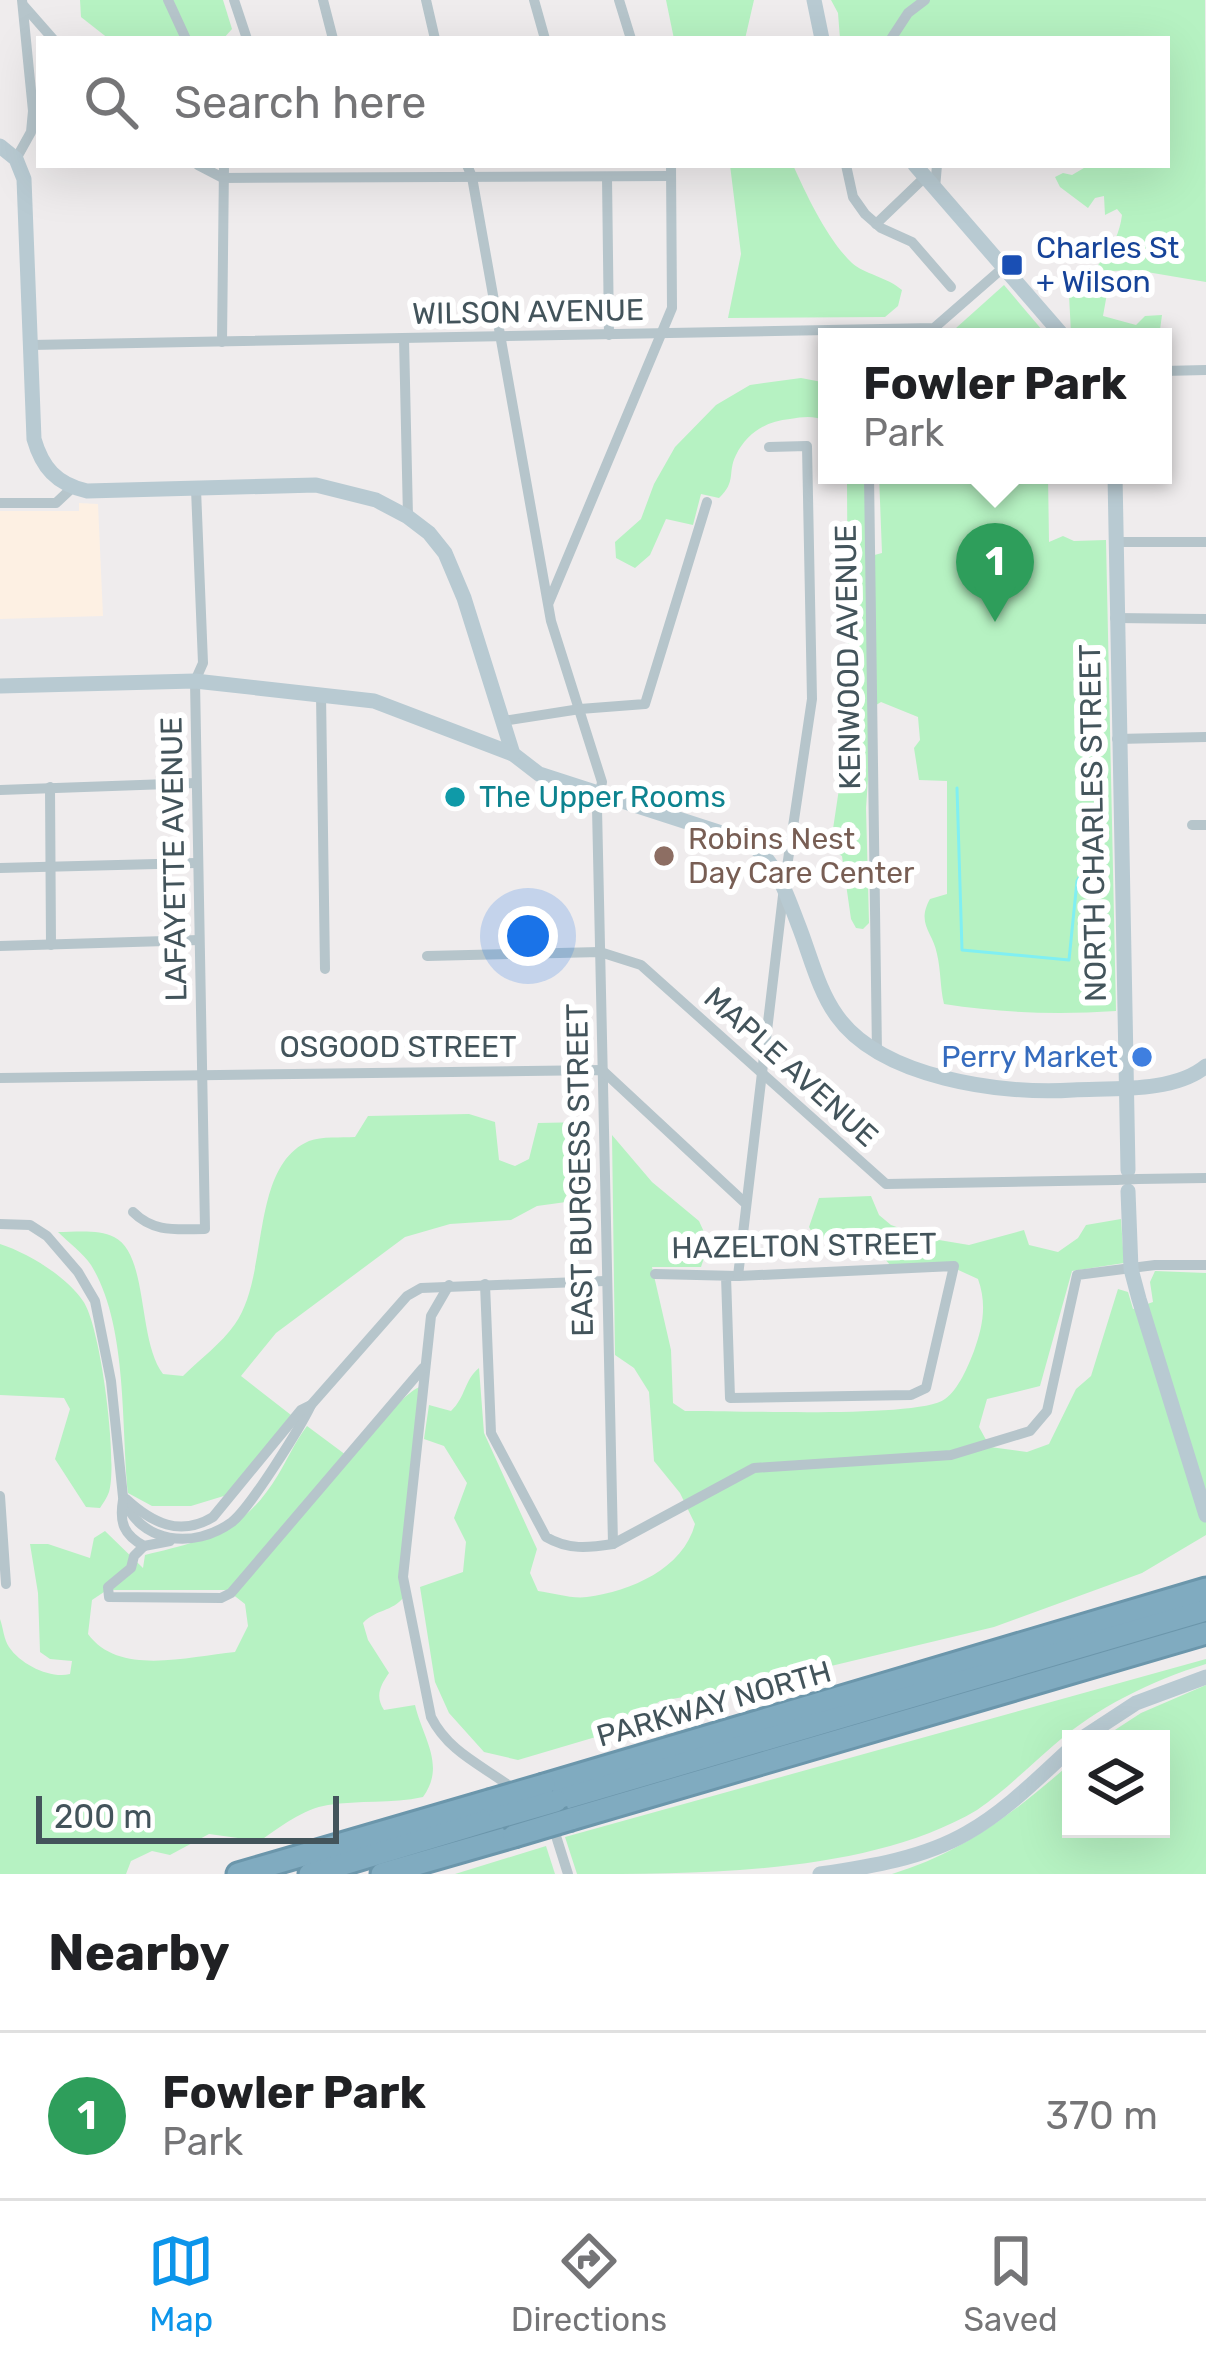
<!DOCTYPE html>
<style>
:root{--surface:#fff;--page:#f6f6f6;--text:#202124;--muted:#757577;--line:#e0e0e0;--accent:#0c95ea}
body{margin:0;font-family:Rubik,sans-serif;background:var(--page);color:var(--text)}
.controls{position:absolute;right:36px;bottom:36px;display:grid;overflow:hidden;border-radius:0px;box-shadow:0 12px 48px #0002}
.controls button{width:108px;height:108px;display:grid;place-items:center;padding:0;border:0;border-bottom:3px solid var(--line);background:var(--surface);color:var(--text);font:60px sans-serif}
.scale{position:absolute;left:36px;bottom:30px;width:303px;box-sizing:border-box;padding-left:12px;border:6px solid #43545b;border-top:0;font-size:33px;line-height:42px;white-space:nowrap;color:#43545b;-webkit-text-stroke:9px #fff;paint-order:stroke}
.you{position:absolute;left:528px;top:936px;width:42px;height:42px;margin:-30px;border:9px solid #fff;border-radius:50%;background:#1a73e8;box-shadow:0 0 0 18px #1a73e833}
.badge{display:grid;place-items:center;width:78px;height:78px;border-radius:50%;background:var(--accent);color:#fff;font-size:39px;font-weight:700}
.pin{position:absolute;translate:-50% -99px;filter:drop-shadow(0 3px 6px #0008)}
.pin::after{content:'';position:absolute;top:63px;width:42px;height:36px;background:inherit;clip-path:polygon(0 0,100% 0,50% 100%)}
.popup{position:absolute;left:818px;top:328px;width:354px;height:156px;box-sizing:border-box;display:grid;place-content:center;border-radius:0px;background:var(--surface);filter:drop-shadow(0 3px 9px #0005);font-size:39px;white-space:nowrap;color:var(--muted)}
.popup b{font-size:45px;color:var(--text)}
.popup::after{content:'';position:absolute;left:50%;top:100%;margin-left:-24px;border:24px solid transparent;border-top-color:var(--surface)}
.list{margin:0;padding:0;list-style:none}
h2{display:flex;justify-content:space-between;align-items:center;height:156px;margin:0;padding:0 48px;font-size:51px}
h2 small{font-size:39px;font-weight:400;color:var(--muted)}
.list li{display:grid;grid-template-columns:78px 1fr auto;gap:36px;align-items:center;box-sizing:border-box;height:168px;padding:0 48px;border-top:3px solid var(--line)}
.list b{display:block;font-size:45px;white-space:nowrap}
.list p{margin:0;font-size:39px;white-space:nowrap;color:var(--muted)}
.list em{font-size:39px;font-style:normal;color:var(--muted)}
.icon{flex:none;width:66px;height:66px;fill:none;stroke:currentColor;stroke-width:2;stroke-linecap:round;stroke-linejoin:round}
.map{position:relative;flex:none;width:1206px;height:1874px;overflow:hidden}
.search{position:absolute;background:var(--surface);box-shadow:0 12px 48px #0002;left:36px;right:36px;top:36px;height:132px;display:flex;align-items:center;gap:30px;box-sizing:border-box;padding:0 42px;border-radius:0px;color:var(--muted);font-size:45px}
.sheet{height:324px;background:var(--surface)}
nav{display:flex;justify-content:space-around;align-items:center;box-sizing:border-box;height:168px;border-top:3px solid var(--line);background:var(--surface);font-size:33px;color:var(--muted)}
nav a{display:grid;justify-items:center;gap:6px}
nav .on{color:var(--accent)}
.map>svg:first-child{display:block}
.commercial{fill:#fdf0e3}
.green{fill:#b6f2c2;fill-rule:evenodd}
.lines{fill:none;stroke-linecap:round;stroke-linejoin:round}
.stream{stroke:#80eff2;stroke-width:3}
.highway-casing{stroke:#6b96ab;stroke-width:27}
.street{stroke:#b6c5cb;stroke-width:10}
.secondary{stroke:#b8cad2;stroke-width:15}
.highway{stroke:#80abc0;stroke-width:21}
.highway-bridge-casing{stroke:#6b96ab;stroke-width:27;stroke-linecap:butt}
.street-bridge{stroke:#b6c5cb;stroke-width:10}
.highway-bridge{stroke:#80abc0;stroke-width:21}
.transit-dot{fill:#1a4fb4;stroke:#fff;stroke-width:4.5}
.culture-dot{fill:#0f9aa8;stroke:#fff;stroke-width:4.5}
.education-dot{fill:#8d6e63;stroke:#fff;stroke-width:4.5}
.shop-dot{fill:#3f7fe0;stroke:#fff;stroke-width:4.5}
.labels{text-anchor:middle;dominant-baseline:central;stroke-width:12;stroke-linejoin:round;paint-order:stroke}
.transit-label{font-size:30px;fill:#164399;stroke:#fff;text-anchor:start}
.street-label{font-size:30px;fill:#43545b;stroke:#fff}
.culture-label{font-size:30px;fill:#0d838f;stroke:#fff;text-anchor:start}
.education-label{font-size:30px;fill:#785e54;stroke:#fff;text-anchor:start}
.shop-label{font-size:30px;fill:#366cbe;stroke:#fff;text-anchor:end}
</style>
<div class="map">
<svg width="1206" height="1874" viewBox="0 0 1206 1874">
<rect width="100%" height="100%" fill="#efeced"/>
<polygon class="commercial" points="79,503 98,504 103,616 0,619 0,511 79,511"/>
<g class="green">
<polygon points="80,0 223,0 232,29 223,39 109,39 81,17"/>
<polygon points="666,0 754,0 745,39 674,39"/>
<path d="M831 0H1205L1206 282 1135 270 1111 271 1103 316 1136 325 1145 316 1162 315 1159 337H1074L1071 333 1069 295 1084 293C1090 264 1117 255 1122 215L1117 209 1105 215 1104 196 1095 198 1088 208 1060 187 1055 177 1063 173 1072 175 1089 165H1167V39H840L838 13Z"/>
<path d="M730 165H793C807 196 827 239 852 263 864 274 887 277 902 290L898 306 885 317 728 318 741 254Z"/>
<polygon points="1004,285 1048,337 946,337"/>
<path d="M801 378 827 383V422C814 415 804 417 790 419 766 421 747 433 736 455 727 473 737 481 719 498L701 494 693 525 666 519 650 555 635 568 616 558 615 542 641 519 654 484 675 447 716 405 750 385Z"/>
<path d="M840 475H865L867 557 882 553 879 475H1048L1049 542 1063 536 1074 541 1106 540 1116 1011C1057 1015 1002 1013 944 1004 940 987 941 971 937 954 933 932 916 924 930 899L947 894V781L919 780 914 748 920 740 918 717 881 702 873 707 866 808 869 923 863 929 856 928 851 919 842 856 830 849 846 742 848 697 856 684 848 651 847 484Z"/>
<path d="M469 1114 495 1122 499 1160 515 1166 529 1159 538 1123 587 1122 588 1199 537 1206 511 1220 450 1224 405 1237 276 1333 241 1376 291 1415 227 1495 191 1506H152L128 1493C121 1425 128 1325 91 1265 83 1253 68 1242 58 1232 75 1232 99 1229 114 1237 149 1254 137 1340 163 1374L183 1376C199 1360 222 1343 235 1324 270 1275 249 1167 309 1141 322 1136 341 1138 355 1137L368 1116Z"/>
<path d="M612 1135 652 1182 699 1221 709 1243 701 1267H652L671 1350 673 1403 685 1411C729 1410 919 1419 945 1399 959 1389 968 1366 974 1351 983 1326 987 1304 978 1279L943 1263 890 1265 868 1239 816 1240 809 1227 819 1198 871 1196 879 1215 891 1225 927 1238 969 1245 1024 1230 1029 1245 1058 1252 1078 1238 1086 1225 1121 1219 1124 1263 1072 1271 1040 1386 987 1399 979 1427 990 1447 1027 1452 1049 1444 1076 1389 1091 1376 1118 1289 1128 1292 1133 1309 1153 1302 1150 1282 1155 1271 1206 1273V1535L1142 1573 994 1627 743 1687 660 1701 616 1731 518 1760 484 1752 449 1713 435 1682 420 1587 463 1572 466 1542 454 1518 467 1483 444 1446 424 1439 429 1405 451 1411C466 1397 464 1380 479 1368L484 1433 537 1549 530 1573 538 1591C553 1593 572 1599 587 1597 631 1591 683 1569 695 1524L680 1493 654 1461 649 1392 634 1368 615 1355Z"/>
<path d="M0 1244C28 1253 66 1276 83 1301 101 1326 118 1463 109 1492 107 1498 103 1503 100 1508L86 1507 55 1459 70 1409 64 1398 0 1395Z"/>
<path d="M420 1387 404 1597C392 1612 376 1609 363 1623L368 1640 389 1673C380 1686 375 1696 384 1710L415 1705C423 1739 446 1765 423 1797 391 1804 359 1800 328 1805 303 1809 280 1827 260 1841L209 1834 170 1855 152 1851 131 1861 126 1874H0V1619C3 1627 4 1640 9 1647 21 1665 51 1679 70 1674L72 1661 50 1659 40 1652 38 1593 30 1544H48L90 1558 94 1538 105 1531 143 1568 145 1555C206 1540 243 1533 278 1475 288 1458 295 1442 307 1426L350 1458C364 1442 405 1391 420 1387ZM107 1590H227L245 1604 248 1626 235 1652C190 1656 119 1677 88 1634L92 1600Z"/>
<path d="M1206 1659V1664C1152 1680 1096 1708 1054 1745 1028 1767 1005 1791 977 1810 869 1874 702 1874 577 1874L565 1837Z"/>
<path d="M1206 1685V1874H892C963 1853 1016 1811 1071 1763V1829H1161V1739H1101L1141 1713Z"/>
<polygon points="546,1846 555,1874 455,1874"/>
</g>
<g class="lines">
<polyline class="stream" points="957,788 962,950 1069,960 1077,881 1096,850 1105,768"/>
<defs>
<g id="highway">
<polyline points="544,1785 1206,1589"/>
<polyline points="556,1801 1206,1610"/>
<polyline points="571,1819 1206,1633"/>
<polyline points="238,1874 489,1801"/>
<polyline points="310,1874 500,1817"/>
<polyline points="382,1874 514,1836"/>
</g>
</defs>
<use href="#highway" class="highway-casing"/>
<g class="street">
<polyline points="168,0 186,39"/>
<polyline points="234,0 247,39"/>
<polyline points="323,0 333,39"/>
<polyline points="426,0 435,39"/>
<polyline points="534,0 545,39"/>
<polyline points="619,0 631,39"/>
<polyline points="24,6 53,39"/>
<polyline points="891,39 908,13 925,0"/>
<polyline points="16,159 31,132 33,111 22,0"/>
<polyline points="198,165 223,178 671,176"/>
<polyline points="467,165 472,177 551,621 602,782 597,808 613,1544"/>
<polyline points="846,165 853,197 865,214 881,228 912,242 951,287"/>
<polyline points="607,177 609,335"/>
<polyline points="935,188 937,165"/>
<polyline points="876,224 925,177"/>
<polyline points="404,338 408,517"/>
<polyline points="222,342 224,165"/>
<polyline points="31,345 934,328 1004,267"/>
<polyline points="1163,371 1206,370"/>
<polyline points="869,475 877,1054"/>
<polyline points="0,503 56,503 72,488"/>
<polyline points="1115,542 1206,542"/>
<polyline points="549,602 672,308 671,165"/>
<polyline points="1115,618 1206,619"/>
<polyline points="321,694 325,969"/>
<polyline points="503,721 580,709 645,704 707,502"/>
<polyline points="1117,739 1206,737"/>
<polyline points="50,787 51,945"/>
<polyline points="0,790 196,783"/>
<polyline points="1192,825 1206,825"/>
<polyline points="0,868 196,863"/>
<polyline points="0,946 199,940"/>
<polyline points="427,956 600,952 641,965 886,1184 1116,1180"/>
<polyline points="0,1078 602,1070 744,1202"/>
<polyline points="1138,1179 1206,1178"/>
<path d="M133 1212C154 1233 177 1229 205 1229L195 681 203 663 196 489"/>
<path d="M0 1224 30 1225 47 1236 78 1272 95 1301 111 1381 123 1497C139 1544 194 1550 232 1522 250 1508 300 1428 311 1405"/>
<polyline points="655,1274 738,1276 954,1266 926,1388 911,1395 730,1398 726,1276"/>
<polyline points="738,1276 784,887 812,699 807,446 769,447"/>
<path d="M485 1284 491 1433 546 1537C568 1550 588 1548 613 1544L754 1468 951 1455 1030 1431 1047 1411 1077 1275 1155 1265H1206"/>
<path d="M449 1285 431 1316 403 1577 431 1717C449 1753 484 1766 515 1790"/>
<polyline points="0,1496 6,1584"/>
<path d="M126 1499C152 1523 180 1537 213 1517L301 1410 311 1405 407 1296 421 1288 605 1281"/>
<path d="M123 1500C119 1523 124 1535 144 1546L170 1541"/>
<polyline points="144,1546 134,1556 131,1568 108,1587 109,1597 221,1598 231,1593 423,1368"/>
<polyline points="534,1805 556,1836 568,1874"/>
</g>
<g class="secondary">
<polyline points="814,0 822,39"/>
<path d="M0 146 16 159 24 179 34 439C42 467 56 484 87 491L316 485 376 500 408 517 429 533 445 553 464 598 513 754 539 774 746 841C776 859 786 893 798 924 810 954 818 990 837 1016 881 1078 1002 1095 1073 1090 1112 1088 1174 1093 1206 1066"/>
<polyline points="915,165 1064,337"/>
<polyline points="1115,475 1128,1170"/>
<polyline points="0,686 195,681 374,701 513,754"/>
<polyline points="1128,1191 1131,1269 1139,1299 1206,1515"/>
<polyline points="1081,1739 1136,1703 1206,1677"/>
<path d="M820 1874C869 1867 924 1858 967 1833 1006 1811 1038 1778 1071 1748"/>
</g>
<use href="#highway" class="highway"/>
<defs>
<g id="highway-bridge">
<polyline points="489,1801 544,1785"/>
<polyline points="500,1817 556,1801"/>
<polyline points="514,1836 571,1819"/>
</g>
</defs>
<use href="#highway-bridge" class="highway-bridge-casing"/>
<polyline class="street-bridge" points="1116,1180 1138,1179"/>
<use href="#highway-bridge" class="highway-bridge"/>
</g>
<rect class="transit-dot" x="1000" y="253" width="24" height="24" rx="6"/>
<circle class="culture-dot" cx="455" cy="797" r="12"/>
<circle class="education-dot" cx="664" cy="856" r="12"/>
<circle class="shop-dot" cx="1142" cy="1057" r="12"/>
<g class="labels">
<g class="transit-label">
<text x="1036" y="248">Charles St<tspan x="1036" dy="34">+ Wilson</tspan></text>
</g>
<g class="street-label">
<text transform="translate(528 312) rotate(-1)">WILSON AVENUE</text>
<text transform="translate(848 657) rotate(-91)">KENWOOD AVENUE</text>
<text transform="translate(1093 823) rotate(-91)">NORTH CHARLES STREET</text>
<text transform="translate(174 859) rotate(-91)">LAFAYETTE AVENUE</text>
<text x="398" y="1047">OSGOOD STREET</text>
<text transform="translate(791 1067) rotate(42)">MAPLE AVENUE</text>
<text transform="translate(580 1170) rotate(-91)">EAST BURGESS STREET</text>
<text transform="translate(804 1246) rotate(-1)">HAZELTON STREET</text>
<text transform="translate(714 1704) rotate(-16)">PARKWAY NORTH</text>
</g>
<g class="culture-label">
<text x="479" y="797">The Upper Rooms</text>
</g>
<g class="education-label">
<text x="688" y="839">Robins Nest<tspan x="688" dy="34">Day Care Center</tspan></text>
</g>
<g class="shop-label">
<text x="1118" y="1057">Perry Market</text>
</g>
</g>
</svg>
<div class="controls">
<button><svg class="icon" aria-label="layers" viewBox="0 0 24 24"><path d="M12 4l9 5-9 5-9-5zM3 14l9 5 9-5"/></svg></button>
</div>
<div class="scale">200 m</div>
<div class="you"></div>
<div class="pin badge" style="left:995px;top:622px;background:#2e9e5b">1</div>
<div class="popup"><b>Fowler Park</b>Park</div>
<div class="search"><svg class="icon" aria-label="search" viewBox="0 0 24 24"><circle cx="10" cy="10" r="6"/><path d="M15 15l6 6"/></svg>Search here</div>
</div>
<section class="sheet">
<h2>Nearby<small></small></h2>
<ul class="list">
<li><span class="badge" style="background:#2e9e5b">1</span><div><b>Fowler Park</b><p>Park</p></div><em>370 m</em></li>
</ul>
</section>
<nav>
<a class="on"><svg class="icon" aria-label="map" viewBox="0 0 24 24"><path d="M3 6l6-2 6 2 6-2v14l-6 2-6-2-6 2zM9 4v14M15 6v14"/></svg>Map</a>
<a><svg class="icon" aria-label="directions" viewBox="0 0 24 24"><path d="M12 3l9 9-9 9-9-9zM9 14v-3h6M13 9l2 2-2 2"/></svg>Directions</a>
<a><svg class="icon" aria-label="saved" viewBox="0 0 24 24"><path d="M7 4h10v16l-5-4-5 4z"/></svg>Saved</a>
</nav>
